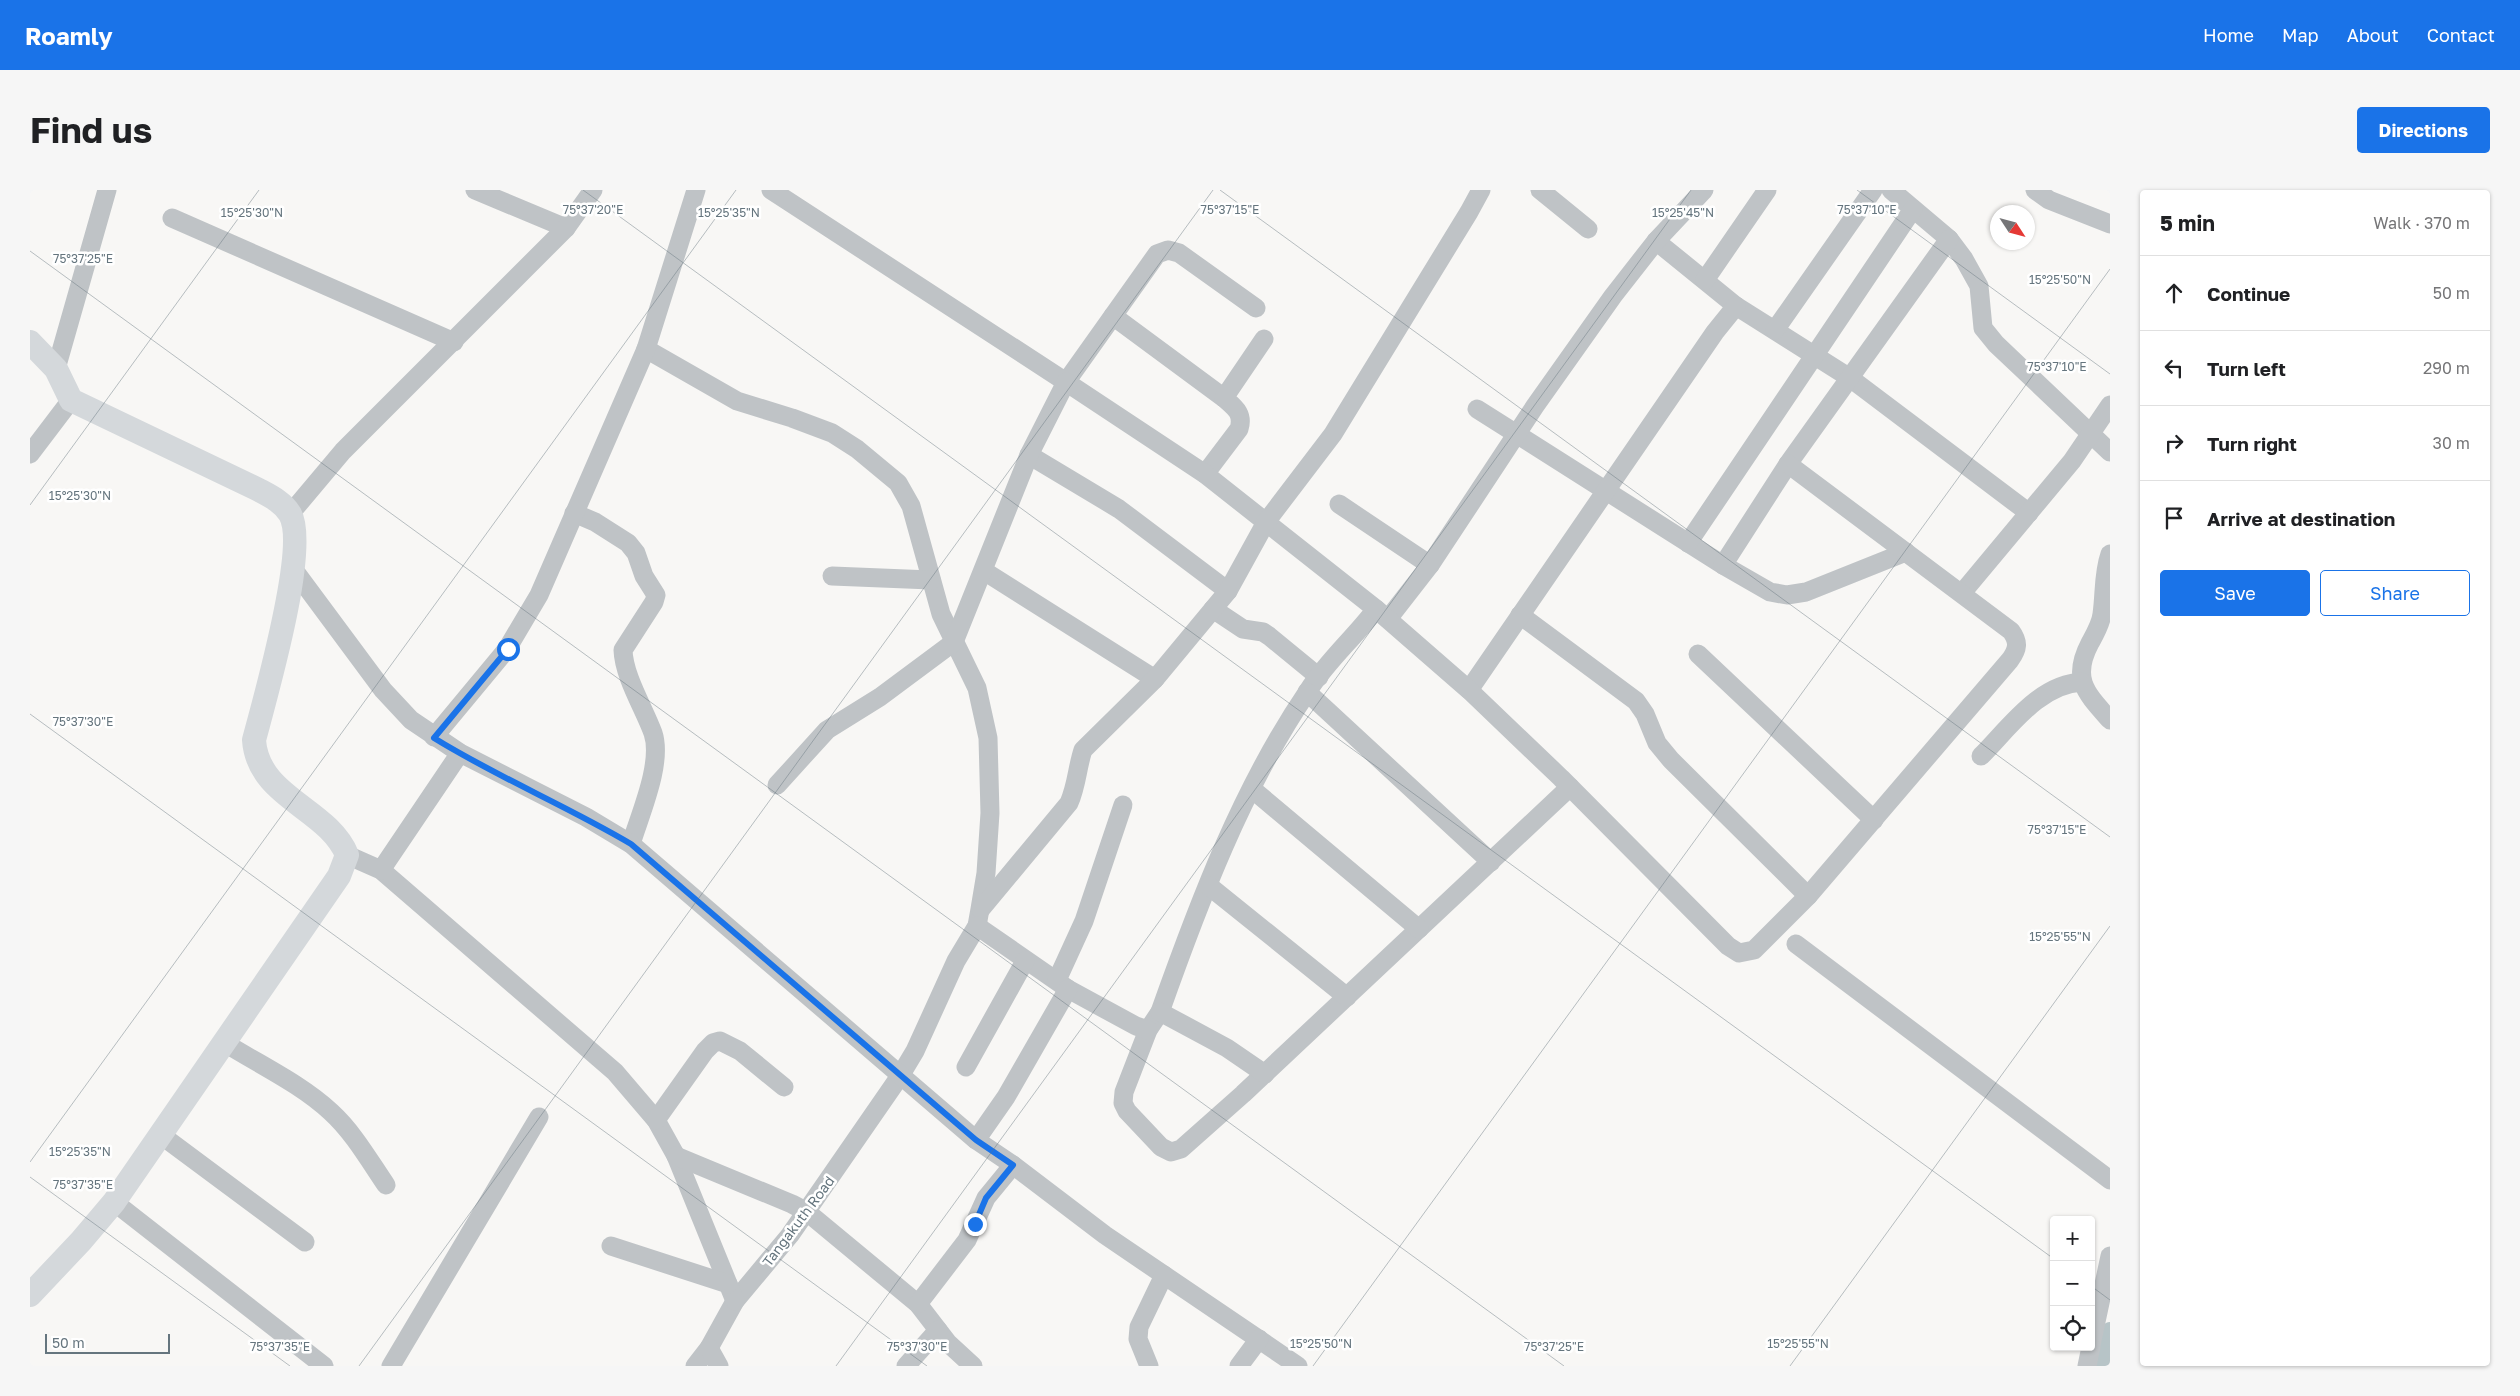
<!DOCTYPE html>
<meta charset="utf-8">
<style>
:root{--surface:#fff;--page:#f6f6f6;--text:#202124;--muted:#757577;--line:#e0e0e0;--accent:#1a73e8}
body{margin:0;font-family:"Golos Text",sans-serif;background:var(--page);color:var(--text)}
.controls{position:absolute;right:15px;bottom:15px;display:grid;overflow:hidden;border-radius:5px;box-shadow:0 1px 4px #0004}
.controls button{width:45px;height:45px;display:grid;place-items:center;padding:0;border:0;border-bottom:1px solid var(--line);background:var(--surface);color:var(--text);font:25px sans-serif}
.compass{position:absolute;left:1960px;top:15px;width:45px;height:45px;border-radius:50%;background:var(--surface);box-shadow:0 1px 4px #0004;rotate:126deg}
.scale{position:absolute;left:15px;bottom:12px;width:125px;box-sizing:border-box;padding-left:5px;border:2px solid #65757e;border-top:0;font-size:14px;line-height:18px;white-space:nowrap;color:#65757e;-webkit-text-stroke:4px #fff;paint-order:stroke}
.stop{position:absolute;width:15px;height:15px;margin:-11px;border:4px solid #1a73e8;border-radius:50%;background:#fff}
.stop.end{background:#1a73e8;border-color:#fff;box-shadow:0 1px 5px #0008}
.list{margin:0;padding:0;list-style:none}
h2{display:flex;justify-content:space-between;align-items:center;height:65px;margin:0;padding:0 20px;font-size:21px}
h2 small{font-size:16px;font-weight:400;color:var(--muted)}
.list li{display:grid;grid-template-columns:32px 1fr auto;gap:15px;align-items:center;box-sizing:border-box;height:75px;padding:0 20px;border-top:1px solid var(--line)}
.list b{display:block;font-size:19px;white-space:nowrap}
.list em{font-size:16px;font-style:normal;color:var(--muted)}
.actions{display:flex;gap:10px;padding:15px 20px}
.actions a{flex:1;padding:11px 0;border:1px solid var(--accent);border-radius:5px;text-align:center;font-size:18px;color:var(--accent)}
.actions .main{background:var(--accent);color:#fff}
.icon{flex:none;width:28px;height:28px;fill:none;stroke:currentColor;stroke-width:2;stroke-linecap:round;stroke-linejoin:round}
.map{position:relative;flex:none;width:2080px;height:1176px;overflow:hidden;border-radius:5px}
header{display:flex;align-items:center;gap:30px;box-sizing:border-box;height:70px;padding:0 25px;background:var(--accent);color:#fff}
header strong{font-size:24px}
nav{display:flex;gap:28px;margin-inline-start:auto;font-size:18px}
.intro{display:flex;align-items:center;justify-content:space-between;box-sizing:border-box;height:120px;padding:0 30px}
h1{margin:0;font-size:35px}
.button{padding:12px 22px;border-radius:5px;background:var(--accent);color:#fff;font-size:18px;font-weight:700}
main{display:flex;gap:30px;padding:0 30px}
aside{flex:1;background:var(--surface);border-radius:5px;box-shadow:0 1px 4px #0004}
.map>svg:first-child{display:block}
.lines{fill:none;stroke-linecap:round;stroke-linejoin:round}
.canal{stroke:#b7c4c7;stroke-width:18}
.minor{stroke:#bfc3c6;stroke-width:19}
.major{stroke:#d4d8db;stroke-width:24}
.route{stroke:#1a73e8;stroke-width:6}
.ticks{fill:none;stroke:#65757e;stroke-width:1;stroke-opacity:0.45}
.labels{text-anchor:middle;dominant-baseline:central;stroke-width:5;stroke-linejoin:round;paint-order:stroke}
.street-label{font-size:14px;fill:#65757e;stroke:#fff}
.ticks-label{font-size:12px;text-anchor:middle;fill:#65757e;stroke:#fff;stroke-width:5;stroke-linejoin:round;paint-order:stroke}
</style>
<header>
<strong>Roamly</strong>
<nav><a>Home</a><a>Map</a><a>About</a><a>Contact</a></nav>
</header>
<div class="intro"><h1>Find us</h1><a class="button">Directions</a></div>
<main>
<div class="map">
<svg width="2080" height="1176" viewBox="0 0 2080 1176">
<rect width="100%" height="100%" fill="#f8f7f5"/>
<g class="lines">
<polyline class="canal" points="2074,1176 2072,1166 2080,1141"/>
<g class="minor">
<polyline points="445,0 536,38"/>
<polyline points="741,0 1036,192 1127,64 1138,60 1149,63 1226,118"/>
<polyline points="1510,0 1558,39"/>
<polyline points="1861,0 1919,49 1934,69 1949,96 1953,138 1966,154 2080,262"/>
<polyline points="2005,0 2019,10 2080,34"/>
<polyline points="142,28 424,152"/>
<polyline points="1626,51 1706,116 1820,188 1999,323"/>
<polyline points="1675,90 1737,0"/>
<polyline points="1083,126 1194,208"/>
<polyline points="1745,140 1843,0"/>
<polyline points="616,159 707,211 762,228 802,243 827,259 868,293 881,316 911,424 947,498 958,548 960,623 956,683 950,719 947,736 926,771 885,861 870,886 760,1045 705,1111 679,1158 665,1176"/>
<polyline points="26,179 77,0"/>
<polyline points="1447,219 1693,375 1740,402 1757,405 1776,402 1876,362"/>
<polyline points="0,264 41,210"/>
<polyline points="999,265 1089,319 1198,401"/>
<path d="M1175 284 1209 239C1214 223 1204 217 1194 208L1234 149"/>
<polyline points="1309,314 1400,375"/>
<path d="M544 323 565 332 598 353 606 363 614 386 626 405 624 412 593 460C594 487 614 518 623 543 633 573 610 624 601 654"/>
<polyline points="260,324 313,261 536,38 563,0"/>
<polyline points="1658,353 1883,19"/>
<path d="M2080 364C2073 384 2075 403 2072 424 2071 434 2065 444 2060 453 2041 489 2056 503 2080 530"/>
<polyline points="1693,375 1758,274 1919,49"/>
<polyline points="264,380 353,500 381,530 430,563 556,627 601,654 946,950 983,975 1075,1045 1268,1176"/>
<polyline points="954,381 1125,489"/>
<polyline points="802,386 901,390"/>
<polyline points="1932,403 2042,271 2080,215"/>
<polyline points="1183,419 1213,439 1233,442 1239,446 1289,487"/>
<path d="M1346 419C1325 447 1297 471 1278 501 1212 598 1169 712 1130 822L1118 840 1094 902 1093 913 1097 921 1131 957 1141 962 1151 959 1213 904 1540 597"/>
<polyline points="1490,425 1606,511 1615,524 1627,553 1641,570 1778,706"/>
<polyline points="1358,429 1400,375 1505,216 1583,106 1626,51 1674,0"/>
<polyline points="1668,464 1844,630"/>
<polyline points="1439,500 1685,142 1706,116"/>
<polyline points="1277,502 1461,672"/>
<polyline points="404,547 477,459 509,405 616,159 666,0"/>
<path d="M1951 566C1979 538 2009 494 2052 492"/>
<path d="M747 595 797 540 850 507 924 452 999 265 1036 192 1175 284 1346 419 1439 500 1531 588 1698 756 1709 763 1724 760 1778 706 1980 470C1988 459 1989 452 1981 441L1758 274"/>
<polyline points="1222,599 1389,739"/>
<polyline points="317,665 351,680 585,882 626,930 646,966 705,1111"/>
<polyline points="351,680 430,563"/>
<polyline points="1179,696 1317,807"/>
<path d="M951 719 1039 613C1047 595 1047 578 1053 560L1125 489 1198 401 1236 332 1303 244 1439 22 1451 0"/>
<polyline points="947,736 1038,799 1106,836 1118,840"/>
<polyline points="1766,754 2080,990"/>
<polyline points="1027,790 1054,731 1093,615"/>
<polyline points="1130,822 1197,858 1235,884"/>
<path d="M195 853C230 875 271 894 301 922 323 942 339 970 356 995"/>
<polyline points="936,877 995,771"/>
<polyline points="626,930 675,861 683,853 690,851 710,861 754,897"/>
<polyline points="131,945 275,1052"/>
<polyline points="946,950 976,907 1038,799"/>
<polyline points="646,966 762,1014 777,1022 888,1114 918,1153 943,1176"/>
<polyline points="84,1012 294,1176"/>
<polyline points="581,1056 698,1094"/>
<polyline points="888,1114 937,1050 956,1008 983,975"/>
<polyline points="2061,1155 2080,1066"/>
<polyline points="679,1158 689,1176"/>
<polyline points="361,1176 509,927"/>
<polyline points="876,1176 908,1140"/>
<polyline points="1119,1176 1108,1149 1109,1137 1134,1085"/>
<polyline points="1209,1176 1229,1149"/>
<polyline points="2057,1176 2061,1157"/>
</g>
<path class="major" d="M0 152 26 179 41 210 227 299C238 305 252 311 260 324 279 357 235 508 224 550 228 608 298 618 317 665L309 686 84 1012 51 1051 0 1105"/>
</g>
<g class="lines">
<path class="route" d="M478 459 404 548C467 587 537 616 601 654L946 950 983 975 956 1008 945 1034"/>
</g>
<path class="ticks" d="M553 0 2024 1069M1190 0 2080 647M1827 0 2080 184M0 61 1534 1176M0 315 229 0M0 524 897 1176M0 972 706 0M0 987 260 1176M2061 1096 2080 1110M329 1176 1183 0M806 1176 1661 0M1283 1176 2080 79M1760 1176 2080 736"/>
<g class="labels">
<g class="street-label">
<text transform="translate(768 1031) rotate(-53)">Tangakuth Road</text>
</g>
</g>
<g class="ticks-label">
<text x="563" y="24">75°37'20"E</text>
<text x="1200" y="24">75°37'15"E</text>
<text x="1837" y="24">75°37'10"E</text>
<text x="222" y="27">15°25'30"N</text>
<text x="699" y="27">15°25'35"N</text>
<text x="1653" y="27">15°25'45"N</text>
<text x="53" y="73">75°37'25"E</text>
<text x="2030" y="94">15°25'50"N</text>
<text x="2027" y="181">75°37'10"E</text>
<text x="50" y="310">15°25'30"N</text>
<text x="53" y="536">75°37'30"E</text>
<text x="2027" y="644">75°37'15"E</text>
<text x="2030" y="751">15°25'55"N</text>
<text x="50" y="966">15°25'35"N</text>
<text x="53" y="999">75°37'35"E</text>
<text x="1291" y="1158">15°25'50"N</text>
<text x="1768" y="1158">15°25'55"N</text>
<text x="250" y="1161">75°37'35"E</text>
<text x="887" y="1161">75°37'30"E</text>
<text x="1524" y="1161">75°37'25"E</text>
</g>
</svg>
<div class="controls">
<button>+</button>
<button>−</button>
<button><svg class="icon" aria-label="locate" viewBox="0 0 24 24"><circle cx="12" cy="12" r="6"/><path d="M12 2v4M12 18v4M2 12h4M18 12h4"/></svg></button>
</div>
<svg class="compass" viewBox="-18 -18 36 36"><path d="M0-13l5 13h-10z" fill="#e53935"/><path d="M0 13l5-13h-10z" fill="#757577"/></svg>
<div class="scale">50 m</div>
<div class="stop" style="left:478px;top:459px"></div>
<div class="stop end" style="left:945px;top:1034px"></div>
</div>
<aside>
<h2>5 min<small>Walk · 370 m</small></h2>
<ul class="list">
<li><svg class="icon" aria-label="ahead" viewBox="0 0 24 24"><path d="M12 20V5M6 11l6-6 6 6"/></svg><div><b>Continue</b></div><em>50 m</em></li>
<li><svg class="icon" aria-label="left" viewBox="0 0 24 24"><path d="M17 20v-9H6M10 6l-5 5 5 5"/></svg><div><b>Turn left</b></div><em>290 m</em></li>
<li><svg class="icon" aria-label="right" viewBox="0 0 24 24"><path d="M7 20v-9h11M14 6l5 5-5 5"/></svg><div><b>Turn right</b></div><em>30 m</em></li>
<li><svg class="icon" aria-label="arrive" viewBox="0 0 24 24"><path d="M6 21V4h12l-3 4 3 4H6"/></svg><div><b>Arrive at destination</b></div></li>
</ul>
<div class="actions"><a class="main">Save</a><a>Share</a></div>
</aside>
</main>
